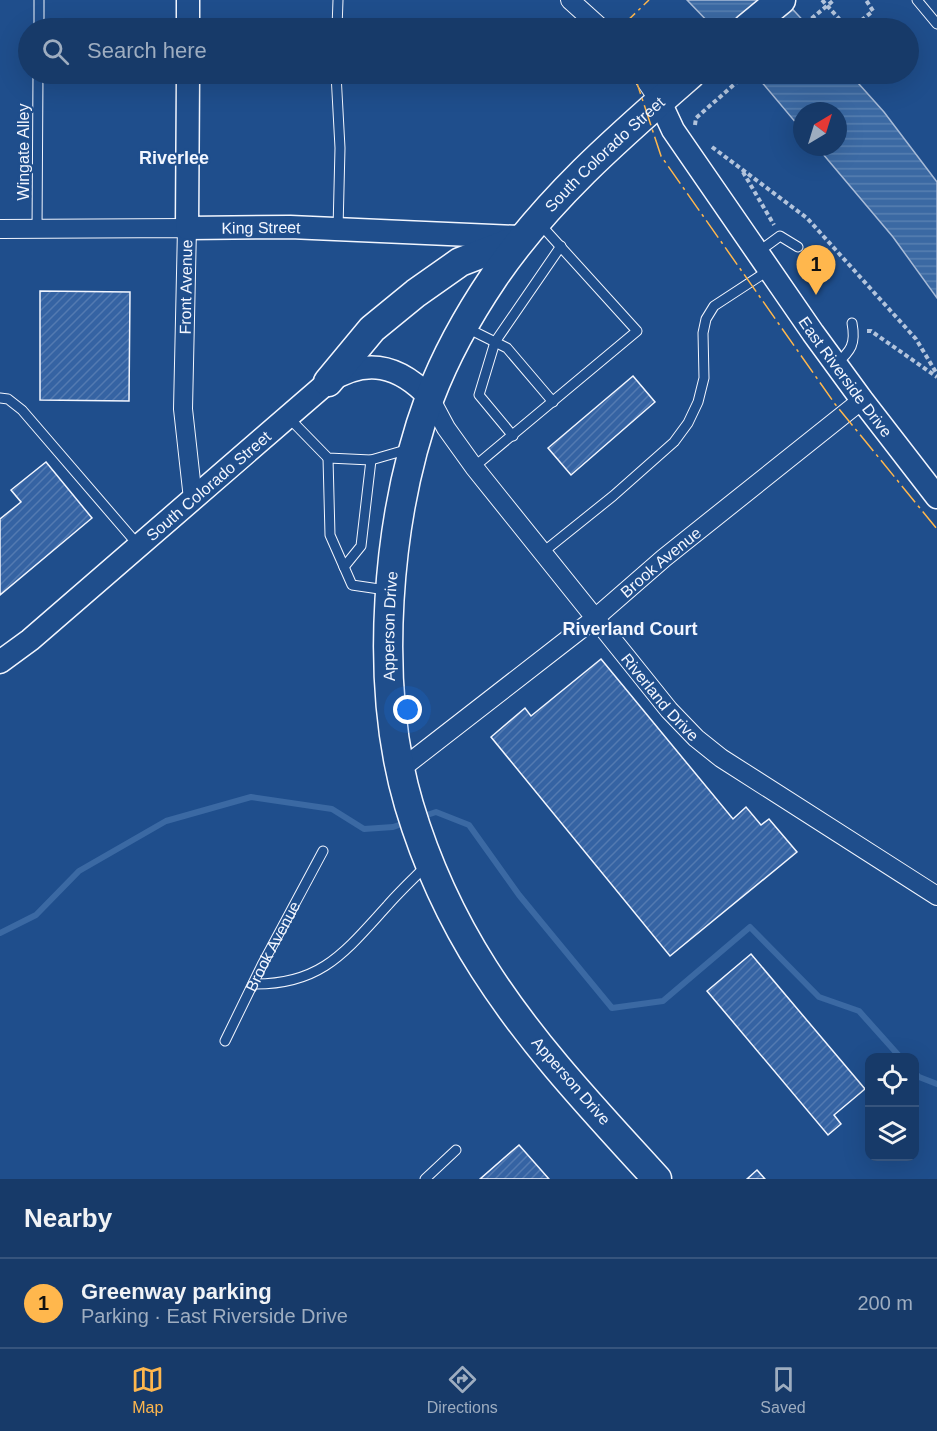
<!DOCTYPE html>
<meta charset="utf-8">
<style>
:root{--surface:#173a69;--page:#20416f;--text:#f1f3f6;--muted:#9eadc0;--line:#36547d;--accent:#ffb74d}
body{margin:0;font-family:Arial,sans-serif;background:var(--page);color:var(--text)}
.controls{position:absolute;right:18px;bottom:18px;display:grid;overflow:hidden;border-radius:12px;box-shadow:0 6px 24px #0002}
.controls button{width:54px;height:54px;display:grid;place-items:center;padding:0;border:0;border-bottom:2px solid var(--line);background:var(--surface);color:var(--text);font:30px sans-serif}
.compass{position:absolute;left:793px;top:102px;width:54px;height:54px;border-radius:50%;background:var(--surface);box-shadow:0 6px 24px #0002;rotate:38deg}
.you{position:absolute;left:408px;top:710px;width:21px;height:21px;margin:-15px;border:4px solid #fff;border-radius:50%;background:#1a73e8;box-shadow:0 0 0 9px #1a73e833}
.badge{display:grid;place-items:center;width:39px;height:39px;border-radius:50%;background:var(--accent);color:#111;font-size:20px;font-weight:700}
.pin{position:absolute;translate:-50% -50px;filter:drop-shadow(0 2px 3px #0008)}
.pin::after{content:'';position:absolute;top:32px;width:21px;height:18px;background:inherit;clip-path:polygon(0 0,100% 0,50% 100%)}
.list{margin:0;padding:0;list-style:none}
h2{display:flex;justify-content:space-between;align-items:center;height:78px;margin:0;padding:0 24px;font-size:26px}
h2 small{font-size:20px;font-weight:400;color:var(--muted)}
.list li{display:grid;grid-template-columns:39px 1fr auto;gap:18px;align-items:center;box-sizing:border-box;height:90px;padding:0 24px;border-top:2px solid var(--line)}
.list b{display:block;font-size:22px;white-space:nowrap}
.list p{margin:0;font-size:20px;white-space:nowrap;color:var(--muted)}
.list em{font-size:20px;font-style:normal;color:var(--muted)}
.icon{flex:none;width:33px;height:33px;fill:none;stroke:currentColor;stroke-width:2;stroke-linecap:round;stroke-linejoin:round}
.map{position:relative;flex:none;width:937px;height:1179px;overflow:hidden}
.search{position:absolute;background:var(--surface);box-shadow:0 6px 24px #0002;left:18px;right:18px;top:18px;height:66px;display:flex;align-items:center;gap:15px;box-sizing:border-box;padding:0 21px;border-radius:33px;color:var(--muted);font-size:22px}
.sheet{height:168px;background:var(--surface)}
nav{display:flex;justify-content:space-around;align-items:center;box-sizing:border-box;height:84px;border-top:2px solid var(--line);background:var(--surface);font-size:16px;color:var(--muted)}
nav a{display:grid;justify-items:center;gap:3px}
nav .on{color:var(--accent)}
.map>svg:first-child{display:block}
.water{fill:url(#water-rules);stroke:#a8bbd7;stroke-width:1.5}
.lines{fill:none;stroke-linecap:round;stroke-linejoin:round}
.stream{stroke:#3b69a3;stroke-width:6}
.building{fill:url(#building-hatch);stroke:#f2f6ff;stroke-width:1.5}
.service-casing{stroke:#f2f6ff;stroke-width:11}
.minor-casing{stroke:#f2f6ff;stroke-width:20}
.tertiary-casing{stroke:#f2f6ff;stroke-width:25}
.primary-casing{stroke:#f2f6ff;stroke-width:31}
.path{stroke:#b3c4dc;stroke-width:4;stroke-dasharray:4.5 3;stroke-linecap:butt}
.service{stroke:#1f4e8c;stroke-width:9}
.minor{stroke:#1f4e8c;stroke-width:18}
.tertiary{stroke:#1f4e8c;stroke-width:22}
.primary{stroke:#1f4e8c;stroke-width:28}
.path-bridge{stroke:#b3c4dc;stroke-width:4;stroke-dasharray:4.5 3;stroke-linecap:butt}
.power{stroke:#ffb74d;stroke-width:1.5;stroke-dasharray:21 4.5 3 4.5;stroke-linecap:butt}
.labels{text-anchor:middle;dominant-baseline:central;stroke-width:4.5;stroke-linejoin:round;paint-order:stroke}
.street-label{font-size:16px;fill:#f2f6ff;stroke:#1f4e8c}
.neighbourhood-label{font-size:18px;font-weight:bold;fill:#f2f6ff;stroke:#1f4e8c}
</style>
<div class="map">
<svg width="937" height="1179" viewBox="0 0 937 1179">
<defs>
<pattern id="water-rules" width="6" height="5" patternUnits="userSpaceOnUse" patternTransform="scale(1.5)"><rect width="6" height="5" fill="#3b69a3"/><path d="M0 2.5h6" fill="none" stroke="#587fb1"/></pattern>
<pattern id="building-hatch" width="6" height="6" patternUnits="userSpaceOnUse" patternTransform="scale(1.5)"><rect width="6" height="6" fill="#3563a3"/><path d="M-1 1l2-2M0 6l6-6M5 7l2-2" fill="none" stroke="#537ab1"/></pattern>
</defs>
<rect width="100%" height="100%" fill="#1f4e8c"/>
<g class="water">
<polygon points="687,0 784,0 810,28 714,28"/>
<polygon points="755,74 850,74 884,112 937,182 937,298 893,237 817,147 838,147 838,111 802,111 802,130"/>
</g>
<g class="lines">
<g class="stream">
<polyline points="421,817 436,812 469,825 519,895 612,1008 663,1001 750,927 819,997 859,1011 901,1058"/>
<polyline points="0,933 36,915 79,871 166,821 251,797 332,809 364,829 393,827 405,823"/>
<polyline points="914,1072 919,1077 937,1084"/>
</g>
</g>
<g class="building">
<polygon points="40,291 130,292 129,401 40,400"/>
<polygon points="633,376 655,402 571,475 548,448"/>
<polygon points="46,462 92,518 0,595 0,519 21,502 11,490"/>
<polygon points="601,659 733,819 746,807 761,825 769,819 797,852 670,956 491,737 525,708 531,716"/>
<polygon points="751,954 865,1089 834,1115 841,1124 828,1135 707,991"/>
<polygon points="519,1145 549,1179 480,1179"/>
<polygon points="757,1170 765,1179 747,1179"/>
</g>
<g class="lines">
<defs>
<g id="service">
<polyline points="917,0 937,24"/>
<polyline points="39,28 39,0"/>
<polyline points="337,28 338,0"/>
<polyline points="336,74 340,148 338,229"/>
<polyline points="37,231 38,74"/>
<polyline points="758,252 780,236 798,247"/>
<polyline points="465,327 507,348 553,402"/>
<path d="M836 364C851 351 856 344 852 323"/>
<polyline points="0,398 8,399 22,410 139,546"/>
<polyline points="288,417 328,458 371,460 409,449"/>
<polyline points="513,436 479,395 495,342 561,246"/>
<polyline points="328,458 330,535 352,585 386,590"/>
<polyline points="474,467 637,331 540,224"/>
<polyline points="542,553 613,496 674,442 688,423 698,402 704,378 703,333 706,319 714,306 769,270"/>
<polyline points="344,567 361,546 371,460"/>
<path d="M253 984C321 985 345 952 387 906 399 892 413 879 426 866"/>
<path id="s1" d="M225 1041 263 963 323 851"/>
<polyline points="425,1179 456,1150"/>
</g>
<g id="minor">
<polyline points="570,0 601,28"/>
<polyline points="641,74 660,102"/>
<polyline points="0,229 187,228 183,409 193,499"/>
<path id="s2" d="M430 398 446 428 474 467 669 710 696 738 721 758 937 896"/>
<path id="s3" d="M401 769 594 619 664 558 862 400"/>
</g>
<g id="tertiary">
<polyline points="188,28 188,0"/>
<path id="s4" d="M188 74 187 228 290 227 518 237"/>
<path id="s5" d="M660 102 673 130 813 333 862 400 937 497"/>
<path id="s6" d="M0 662 30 640 328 382C367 357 399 365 430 398"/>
</g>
<g id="primary">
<polyline points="747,28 781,0"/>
<polyline points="328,382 372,329 416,293 460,262 522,238"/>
<path id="s7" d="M657 1179C596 1112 533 1046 484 969 452 919 426 862 409 805 373 683 386 516 430 397 446 355 469 314 494 277 548 198 620 136 691 74"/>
</g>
</defs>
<use href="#service" class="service-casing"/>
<use href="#minor" class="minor-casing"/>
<use href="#tertiary" class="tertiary-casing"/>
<use href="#primary" class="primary-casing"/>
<g class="path">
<polyline points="822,0 842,22 853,27 873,11 866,0"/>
<polyline points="695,125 696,118 746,74"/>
<polyline points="712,147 807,218 916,339 937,374"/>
<polyline points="743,172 774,225"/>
<polyline points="867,331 871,331 937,377"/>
</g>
<use href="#service" class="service"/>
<use href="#minor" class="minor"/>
<use href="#tertiary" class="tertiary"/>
<use href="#primary" class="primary"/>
<polyline class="path-bridge" points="800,28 834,0"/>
<g class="power">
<polyline points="620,28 649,0"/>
<polyline points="634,74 661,156 835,404 937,529"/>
</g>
</g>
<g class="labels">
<g class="street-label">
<text transform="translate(23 152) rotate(-90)">Wingate Alley</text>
<text stroke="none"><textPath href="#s7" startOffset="1170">South Colorado Street</textPath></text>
<text stroke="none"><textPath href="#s4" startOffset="228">King Street</textPath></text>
<text transform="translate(186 287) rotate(-89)">Front Avenue</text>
<text stroke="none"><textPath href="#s5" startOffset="332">East Riverside Drive</textPath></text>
<text stroke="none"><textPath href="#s6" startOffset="273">South Colorado Street</textPath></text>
<text stroke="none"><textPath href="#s3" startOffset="332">Brook Avenue</textPath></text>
<text stroke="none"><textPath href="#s7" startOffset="634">Apperson Drive</textPath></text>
<text stroke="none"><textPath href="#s2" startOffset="378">Riverland Drive</textPath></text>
<text stroke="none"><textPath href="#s1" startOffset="106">Brook Avenue</textPath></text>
<text transform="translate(571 1081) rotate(49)">Apperson Drive</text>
</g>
<g class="neighbourhood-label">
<text x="174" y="158">Riverlee</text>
<text x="630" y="629">Riverland Court</text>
</g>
</g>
</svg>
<div class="controls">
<button><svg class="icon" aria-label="locate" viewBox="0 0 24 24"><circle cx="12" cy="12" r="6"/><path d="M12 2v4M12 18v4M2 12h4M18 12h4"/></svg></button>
<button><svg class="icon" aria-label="layers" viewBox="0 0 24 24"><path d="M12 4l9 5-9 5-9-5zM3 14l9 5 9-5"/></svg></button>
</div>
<svg class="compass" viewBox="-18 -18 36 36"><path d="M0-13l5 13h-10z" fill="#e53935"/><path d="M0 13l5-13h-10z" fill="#9eadc0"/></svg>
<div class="you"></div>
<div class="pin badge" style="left:816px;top:295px">1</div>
<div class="search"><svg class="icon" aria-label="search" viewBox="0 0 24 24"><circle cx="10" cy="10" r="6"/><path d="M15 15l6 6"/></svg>Search here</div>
</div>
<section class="sheet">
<h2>Nearby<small></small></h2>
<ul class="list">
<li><span class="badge">1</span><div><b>Greenway parking</b><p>Parking · East Riverside Drive</p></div><em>200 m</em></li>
</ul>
</section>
<nav>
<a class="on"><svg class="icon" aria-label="map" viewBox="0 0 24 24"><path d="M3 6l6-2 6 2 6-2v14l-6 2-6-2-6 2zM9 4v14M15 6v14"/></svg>Map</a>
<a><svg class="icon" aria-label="directions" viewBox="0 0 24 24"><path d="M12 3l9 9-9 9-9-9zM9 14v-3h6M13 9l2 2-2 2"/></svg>Directions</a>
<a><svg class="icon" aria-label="saved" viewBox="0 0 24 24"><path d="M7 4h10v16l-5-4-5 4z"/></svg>Saved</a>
</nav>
